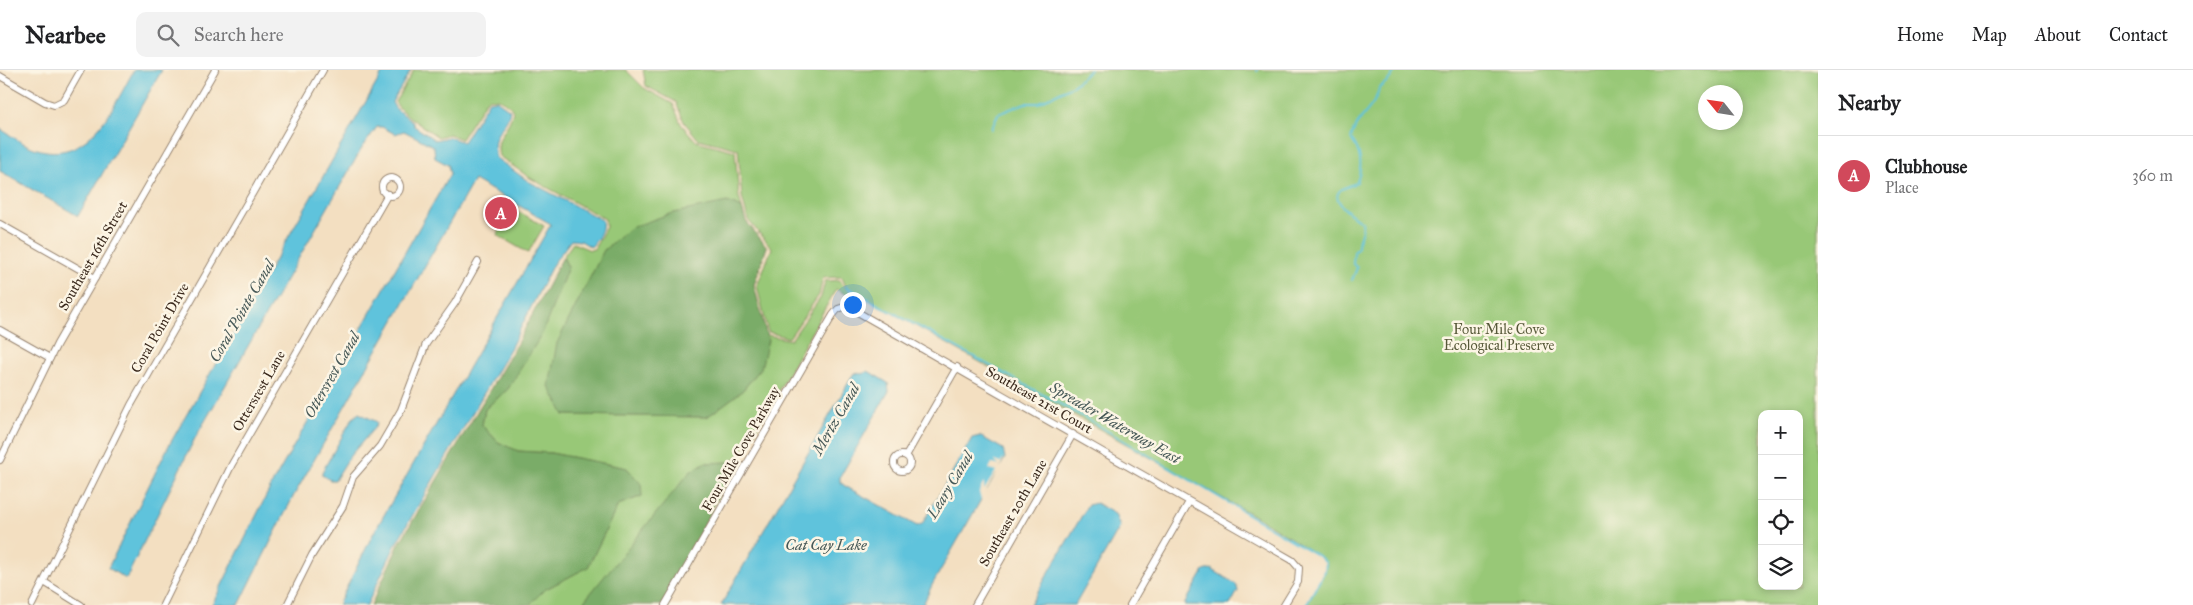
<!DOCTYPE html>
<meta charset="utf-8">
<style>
:root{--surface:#fff;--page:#f2f2f2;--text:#202124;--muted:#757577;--line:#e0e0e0;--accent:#d1495b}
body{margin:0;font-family:"IM FELL Great Primer",serif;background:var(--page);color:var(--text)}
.controls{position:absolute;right:15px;bottom:15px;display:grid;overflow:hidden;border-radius:10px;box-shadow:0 2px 8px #0003}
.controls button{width:45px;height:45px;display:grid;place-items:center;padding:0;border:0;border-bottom:1px solid var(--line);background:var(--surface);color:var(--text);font:25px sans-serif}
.compass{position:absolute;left:1698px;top:15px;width:45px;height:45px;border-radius:50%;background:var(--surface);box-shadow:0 2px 8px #0003;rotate:300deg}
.you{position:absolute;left:852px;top:234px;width:18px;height:18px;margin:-12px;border:4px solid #fff;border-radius:50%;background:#1a73e8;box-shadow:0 0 0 8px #1a73e833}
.badge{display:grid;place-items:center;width:32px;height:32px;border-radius:50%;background:var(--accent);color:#fff;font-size:16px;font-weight:700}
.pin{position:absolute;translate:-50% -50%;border:2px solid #fff;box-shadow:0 1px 5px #0006}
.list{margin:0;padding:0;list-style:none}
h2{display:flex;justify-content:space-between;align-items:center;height:65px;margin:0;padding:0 20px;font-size:21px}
h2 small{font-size:16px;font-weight:400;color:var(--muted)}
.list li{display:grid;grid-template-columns:32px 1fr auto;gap:15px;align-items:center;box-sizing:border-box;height:80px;padding:0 20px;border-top:1px solid var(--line)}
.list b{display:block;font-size:19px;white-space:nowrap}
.list p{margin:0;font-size:16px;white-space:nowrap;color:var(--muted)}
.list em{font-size:16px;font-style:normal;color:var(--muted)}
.icon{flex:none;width:28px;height:28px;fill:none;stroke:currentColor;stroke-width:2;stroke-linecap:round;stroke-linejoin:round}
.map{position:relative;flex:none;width:1818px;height:535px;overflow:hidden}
header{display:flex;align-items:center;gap:30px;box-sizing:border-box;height:70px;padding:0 25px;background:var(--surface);border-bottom:1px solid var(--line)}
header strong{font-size:24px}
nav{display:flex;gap:28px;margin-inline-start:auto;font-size:18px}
.search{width:350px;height:45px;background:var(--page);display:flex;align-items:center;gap:12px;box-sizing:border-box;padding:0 18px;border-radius:10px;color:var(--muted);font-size:19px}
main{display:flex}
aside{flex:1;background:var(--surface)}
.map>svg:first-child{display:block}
.green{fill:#98c877;stroke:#6a794a;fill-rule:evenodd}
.forest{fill:#7aac68;stroke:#5a6b43}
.water{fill:#5ec3dc;stroke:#4c767d}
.pier{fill:#f3dfc1}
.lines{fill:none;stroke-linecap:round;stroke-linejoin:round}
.stream{stroke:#5ec3dc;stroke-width:2}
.minor-casing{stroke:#978470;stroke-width:8}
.minor{stroke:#fff;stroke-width:6}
.labels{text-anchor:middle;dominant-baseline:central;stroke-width:5;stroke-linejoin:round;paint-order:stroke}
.street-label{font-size:14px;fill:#3b2a1e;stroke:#fcf5e5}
.park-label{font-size:14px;fill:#575939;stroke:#fcf5e5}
.water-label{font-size:15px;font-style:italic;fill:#465857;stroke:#fcf5e5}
</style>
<header>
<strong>Nearbee</strong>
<div class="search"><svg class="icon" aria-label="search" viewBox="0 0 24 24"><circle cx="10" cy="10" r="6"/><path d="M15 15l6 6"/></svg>Search here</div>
<nav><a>Home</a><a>Map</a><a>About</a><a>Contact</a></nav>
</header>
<main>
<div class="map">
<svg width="1818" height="535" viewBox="0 0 1818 535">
<rect width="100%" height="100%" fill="#fcf5e5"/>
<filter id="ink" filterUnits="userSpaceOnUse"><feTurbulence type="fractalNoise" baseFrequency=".02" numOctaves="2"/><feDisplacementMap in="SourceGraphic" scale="10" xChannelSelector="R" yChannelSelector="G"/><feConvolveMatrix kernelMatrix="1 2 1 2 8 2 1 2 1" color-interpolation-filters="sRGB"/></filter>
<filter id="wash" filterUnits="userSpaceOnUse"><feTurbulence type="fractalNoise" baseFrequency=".0096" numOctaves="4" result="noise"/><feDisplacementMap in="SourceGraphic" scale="20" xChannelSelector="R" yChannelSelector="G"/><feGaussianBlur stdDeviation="1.12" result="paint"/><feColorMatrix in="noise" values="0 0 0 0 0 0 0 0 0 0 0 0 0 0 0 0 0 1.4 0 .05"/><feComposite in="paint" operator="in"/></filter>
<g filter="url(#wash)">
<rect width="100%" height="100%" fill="#f3dfc1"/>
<g class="green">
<path d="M414 0H626L644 18 673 34 681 54 696 71 735 81 739 127 742 138 727 132 564 345 707 347 742 321 761 298 767 265 791 270 821 227 825 211 840 210C844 219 852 221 855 229L836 219 750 371 732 392 704 393 581 535H529L544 520 588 497 618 435 642 426 627 398 551 383 518 381 498 372 482 355 485 339 508 319 568 197 563 187 573 173 590 180 594 179 606 157 605 149 530 108 499 86C494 66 510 59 513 41 508 31 497 27 487 29L461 69 449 64 438 67C426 58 402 45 395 32Z"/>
<path d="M643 0H1818V535H1306L1325 501 1326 493 1320 487 1267 453 846 217 842 207 823 208 819 225 789 268 768 262 757 216 772 178 748 150 742 127 738 79 698 69 684 52 676 32 646 16ZM1706 22H1736V52H1706ZM1762 344H1799V516H1762Z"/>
<polygon points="512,138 544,156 528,183 497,165"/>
</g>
<g class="forest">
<polygon points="727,132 742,138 746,151 767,177 754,215 768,270 761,298 742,321 707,347 564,345 549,316 557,273 604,180 630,158 669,144"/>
<polygon points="563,187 568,197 542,264 508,319 485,339 482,355 498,372 518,381 551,383 627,398 641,414 642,426 618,435 588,497 544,520 529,535 371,535 399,474 514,279"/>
<polygon points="732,392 729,406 663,535 581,535 690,402 704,393"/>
</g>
<g class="water">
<path d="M134 0H162L78 146 0 101V59C11 65 22 74 34 78 89 97 113 37 134 0Z"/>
<path d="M384 0H411L392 32 395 38 412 51 414 56 435 70 449 67 463 72 489 31 496 30 510 40C506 61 489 61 496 88L528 111 602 150C604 161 598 169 591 177L581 171 571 170 553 194 511 277 397 472 367 535H338L372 466 551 154 474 110 293 427 239 535H212L273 412 450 104 448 95 435 88 434 77 431 75 404 61 395 64 382 57H377L362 78 194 370 126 509 108 498 168 377Z"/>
<polygon points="868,301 888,313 889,321 840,407 840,412 845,416 917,456 922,454 972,368 980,366 1003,379 1005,388 932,515 923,535 721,535 854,303 863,304"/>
<polygon points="359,343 377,352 376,356 350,386 335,410 330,410 322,405 322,402 352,349"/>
<polygon points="1096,433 1115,444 1120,457 1075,535 1030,535 1088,435"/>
<polygon points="1211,499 1236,514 1238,521 1230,535 1184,535 1204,501"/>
</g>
<polygon class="pier" points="1004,387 1000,398 1001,399 998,404 996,404 986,421 988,423 985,428 981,430 979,422 984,412 984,420 996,401 989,399 992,393 999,396 994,390 1000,393"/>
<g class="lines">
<g class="stream">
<polyline points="1257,1 1258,0"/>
<polyline points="991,59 998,44 1025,33 1038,33 1074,15 1090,0"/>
<path d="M1352 210 1357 198 1353 194 1354 182 1358 178C1357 168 1364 162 1362 152 1356 148 1326 129 1342 119 1347 116 1352 116 1357 112 1363 97 1361 81 1351 69 1354 49 1377 37 1379 18L1388 11 1396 0"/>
<polyline points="846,217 1082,346 1320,487 1326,493 1325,501 1306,535"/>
</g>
</g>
</g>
<g filter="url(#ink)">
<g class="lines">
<defs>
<g id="minor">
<polyline points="0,6 45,32 54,35 64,30 81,0"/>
<circle cx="391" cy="117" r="9"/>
<polyline points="0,154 95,208"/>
<polyline points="0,260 50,288"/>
<circle cx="902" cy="393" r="8"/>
<polyline points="906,386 957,297"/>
<polyline points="0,390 57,274 215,0"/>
<polyline points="44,512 81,535"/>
<polyline points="32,535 131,335 323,0"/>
<polyline points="163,535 232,394 388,124"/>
<polyline points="287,535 312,485 343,436 353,407 380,376 401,340 426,274 455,233 478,192"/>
<polyline points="665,535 833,245 838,239 847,236 1292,490 1299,498 1298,512 1284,535"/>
<polyline points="975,535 1073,364"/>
<polyline points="1130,535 1189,432"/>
</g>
</defs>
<use href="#minor" class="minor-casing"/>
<use href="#minor" class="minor"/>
</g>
</g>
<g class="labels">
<g class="street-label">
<text transform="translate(93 186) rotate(-60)">Southeast 16th Street</text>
<text transform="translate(160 258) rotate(-60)">Coral Point Drive</text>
<text transform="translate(259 321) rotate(-60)">Ottersrest Lane</text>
<text transform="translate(1039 330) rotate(30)">Southeast 21st Court</text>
<text transform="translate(741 379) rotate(-60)">Four Mile Cove Parkway</text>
<text transform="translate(1013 443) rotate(-60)">Southeast 20th Lane</text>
</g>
<g class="park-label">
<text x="1499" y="259">Four Mile Cove<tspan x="1499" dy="16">Ecological Preserve</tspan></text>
</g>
<g class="water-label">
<text transform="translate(242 241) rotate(-60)">Coral Pointe Canal</text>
<text transform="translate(332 305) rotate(-60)">Ottersrest Canal</text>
<text transform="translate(836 349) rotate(-60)">Mertz Canal</text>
<text transform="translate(1115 353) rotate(30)">Spreader Waterway East</text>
<text transform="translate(950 415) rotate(-59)">Leary Canal</text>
<text x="826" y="475">Cat Cay Lake</text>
</g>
</g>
</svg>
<div class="controls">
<button>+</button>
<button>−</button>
<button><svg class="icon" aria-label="locate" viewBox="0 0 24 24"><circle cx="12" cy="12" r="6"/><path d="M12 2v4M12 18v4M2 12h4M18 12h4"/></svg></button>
<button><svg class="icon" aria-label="layers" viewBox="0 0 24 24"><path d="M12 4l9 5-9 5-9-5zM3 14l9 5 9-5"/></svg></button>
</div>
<svg class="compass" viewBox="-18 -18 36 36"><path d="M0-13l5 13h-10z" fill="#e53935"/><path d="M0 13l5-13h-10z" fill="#757577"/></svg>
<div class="you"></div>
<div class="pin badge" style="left:501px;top:143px">A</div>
</div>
<aside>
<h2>Nearby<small></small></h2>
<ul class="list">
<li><span class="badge">A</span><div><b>Clubhouse</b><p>Place</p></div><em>360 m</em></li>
</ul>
</aside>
</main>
